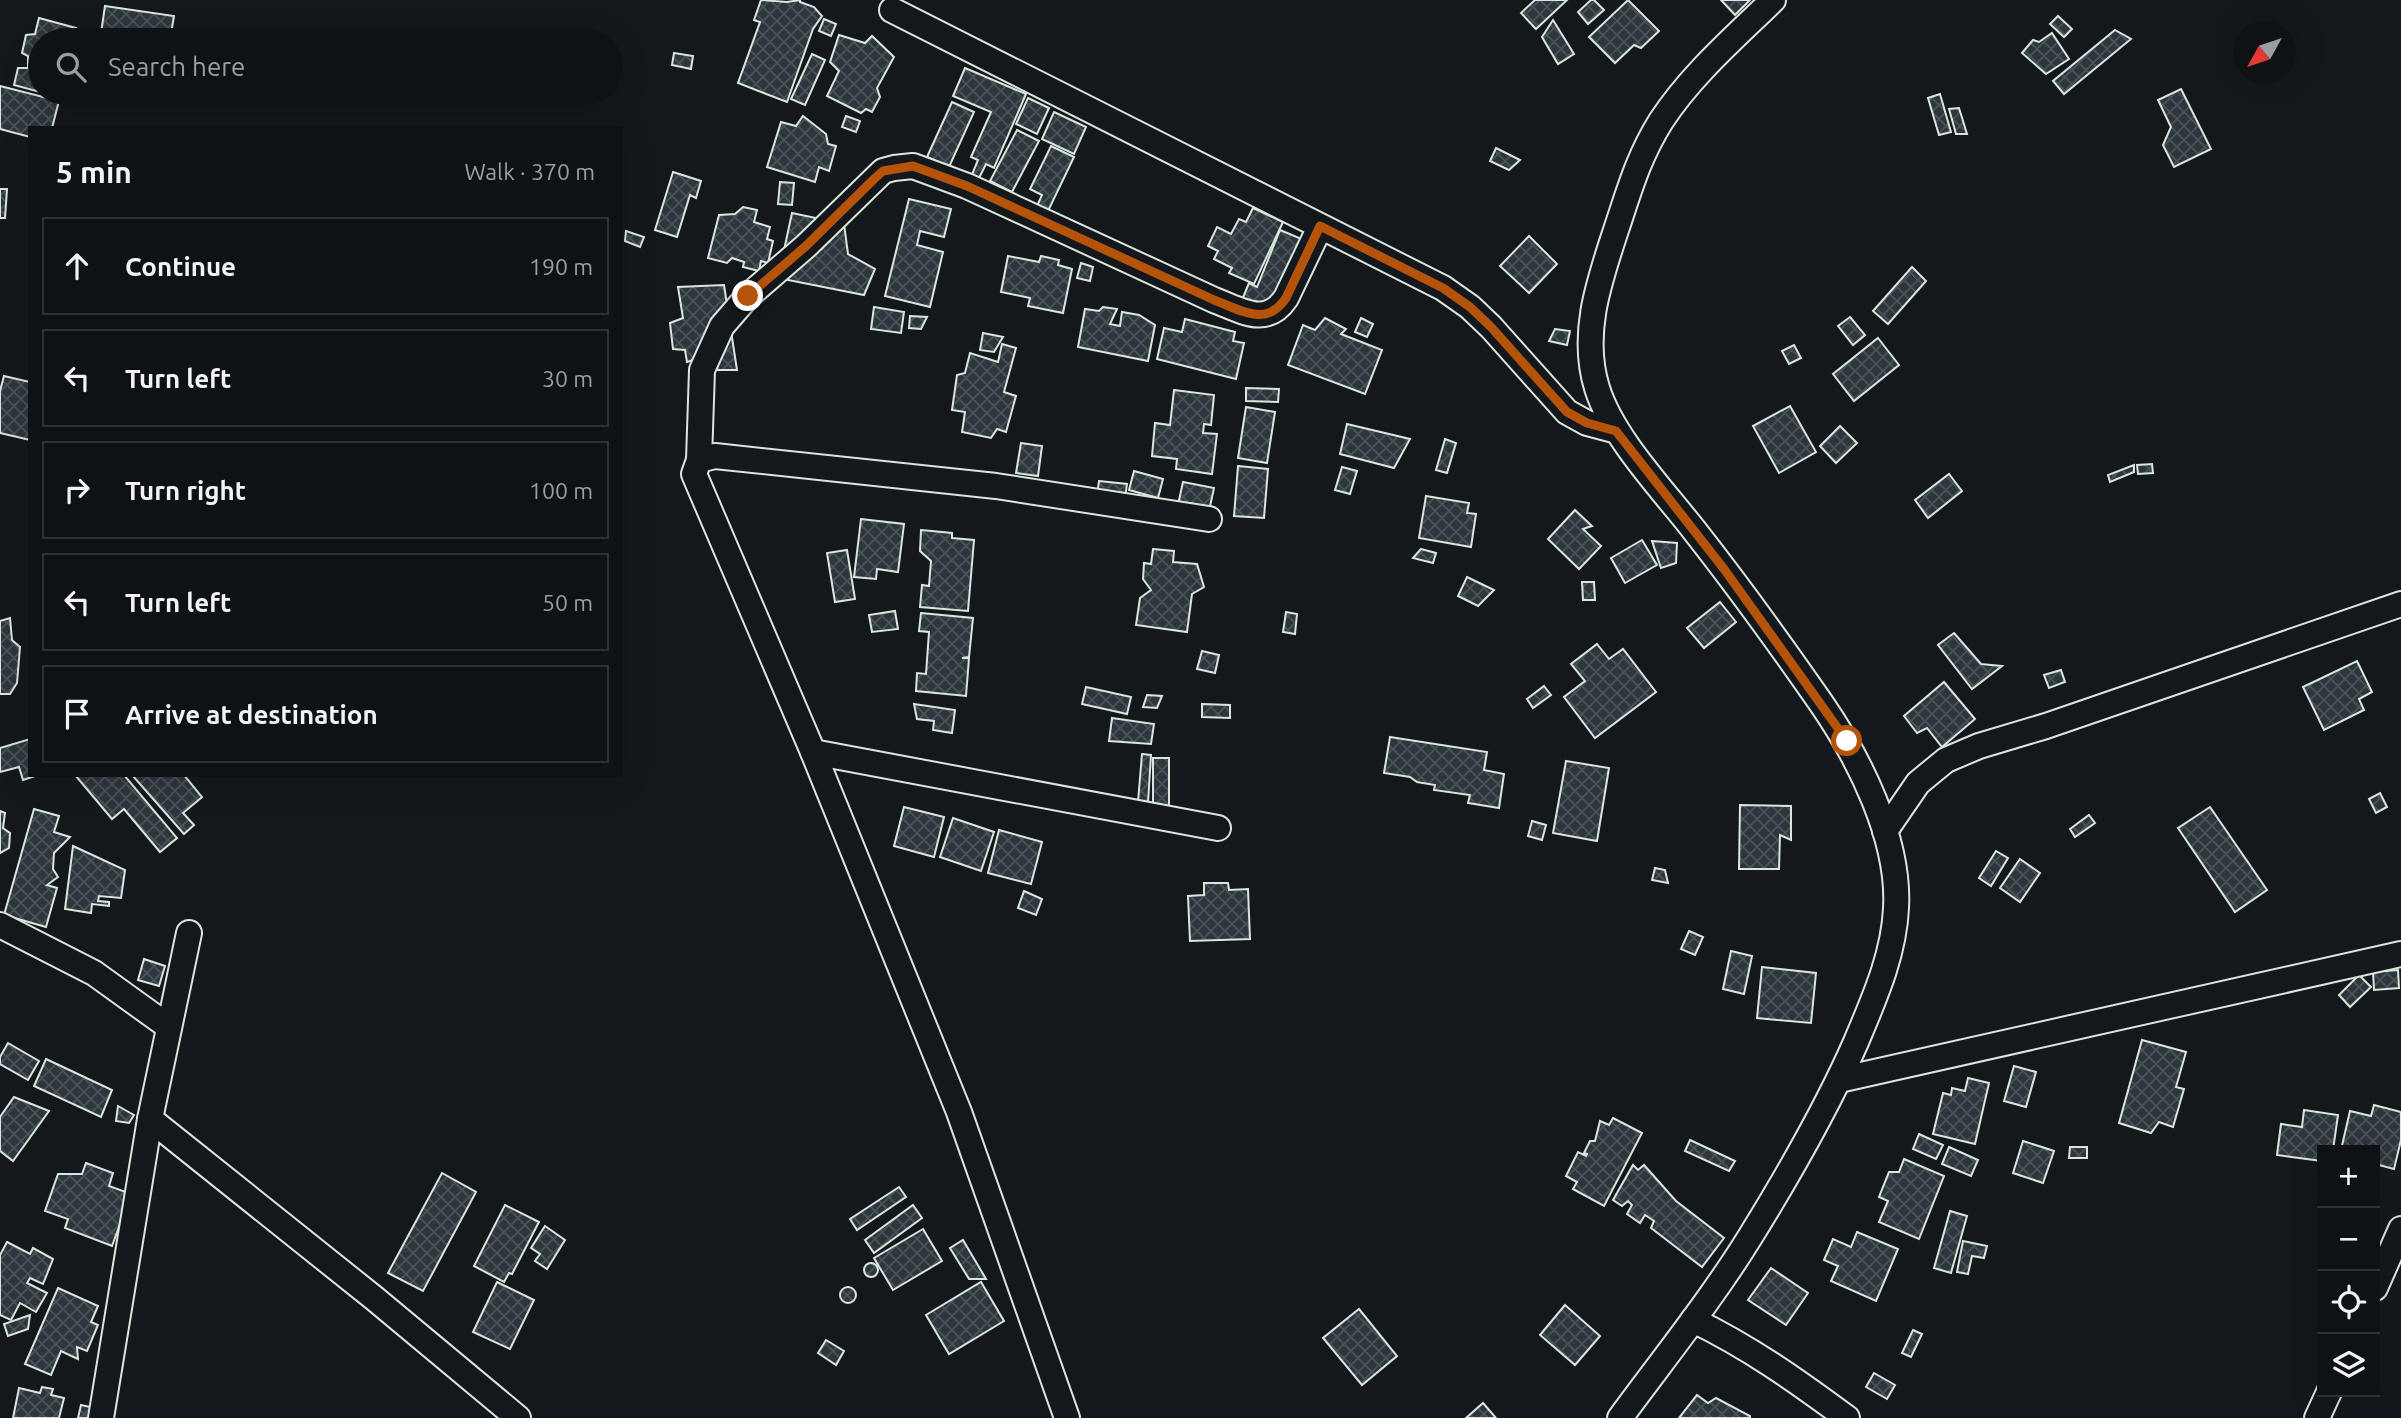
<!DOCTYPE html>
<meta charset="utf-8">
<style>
:root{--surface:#0f1215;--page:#181b1e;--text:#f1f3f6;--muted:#9b9ea0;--line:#2f3234}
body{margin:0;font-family:Ubuntu,sans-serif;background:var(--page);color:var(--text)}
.controls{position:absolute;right:21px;bottom:21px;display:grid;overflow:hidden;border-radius:0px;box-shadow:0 7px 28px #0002}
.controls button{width:63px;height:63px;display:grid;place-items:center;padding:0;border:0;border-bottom:2px solid var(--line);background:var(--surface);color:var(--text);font:35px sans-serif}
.compass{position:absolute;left:2233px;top:21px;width:63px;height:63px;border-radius:50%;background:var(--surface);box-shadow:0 7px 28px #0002;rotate:230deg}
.stop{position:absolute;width:21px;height:21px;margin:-16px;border:5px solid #b45309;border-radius:50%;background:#fff}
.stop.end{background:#b45309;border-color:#fff;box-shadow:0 2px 7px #0008}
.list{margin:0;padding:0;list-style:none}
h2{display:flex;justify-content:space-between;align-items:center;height:91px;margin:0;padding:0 28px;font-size:30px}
h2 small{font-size:23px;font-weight:400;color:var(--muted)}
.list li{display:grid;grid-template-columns:46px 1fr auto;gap:21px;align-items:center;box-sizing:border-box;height:98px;margin:0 14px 14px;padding:0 14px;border:2px solid var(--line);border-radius:0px}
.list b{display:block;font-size:26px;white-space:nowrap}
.list em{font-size:23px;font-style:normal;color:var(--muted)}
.icon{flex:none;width:38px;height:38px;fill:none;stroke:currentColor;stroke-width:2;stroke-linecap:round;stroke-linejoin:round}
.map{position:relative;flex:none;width:2401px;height:1418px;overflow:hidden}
.search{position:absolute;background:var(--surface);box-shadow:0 7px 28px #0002;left:28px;top:28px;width:595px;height:77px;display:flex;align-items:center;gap:18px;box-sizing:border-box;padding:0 24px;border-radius:38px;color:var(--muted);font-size:26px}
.panel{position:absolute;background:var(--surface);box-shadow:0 7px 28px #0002;left:28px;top:126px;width:595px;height:651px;border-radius:0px}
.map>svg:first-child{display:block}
.building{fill:url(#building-cross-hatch);stroke:#d8e6dc;stroke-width:2}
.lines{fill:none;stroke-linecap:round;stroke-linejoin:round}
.street-casing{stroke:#d8e6dc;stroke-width:28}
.street{stroke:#14181c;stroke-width:24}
.route{stroke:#b45309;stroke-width:9}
</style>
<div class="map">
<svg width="2401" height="1418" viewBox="0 0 2401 1418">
<defs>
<pattern id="building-cross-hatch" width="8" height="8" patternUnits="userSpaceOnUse" patternTransform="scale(1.75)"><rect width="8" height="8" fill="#2c363c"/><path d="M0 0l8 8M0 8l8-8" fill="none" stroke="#4a5358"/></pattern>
</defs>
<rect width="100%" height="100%" fill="#14181c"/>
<g class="building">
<polygon points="761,0 787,2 800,0 800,2 814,7 822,16 813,29 787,102 738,83 760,22 754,20"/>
<polygon points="1535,0 1567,0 1536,29 1521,13"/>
<polygon points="1591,0 1594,0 1604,10 1588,24 1578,12"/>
<polygon points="1628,0 1659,31 1641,48 1634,45 1615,63 1589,37"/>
<polygon points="1721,0 1750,0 1735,15"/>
<polygon points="105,6 174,16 170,40 100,40"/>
<polygon points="2058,16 2072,29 2064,37 2050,24"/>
<polygon points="39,18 76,28 73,40 40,40 40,92 14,85 18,68 28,68 28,56 22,53 26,35 35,34"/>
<polygon points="824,19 836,24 831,36 819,31"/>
<polygon points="1553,20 1574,54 1558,64 1542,37"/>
<polygon points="2115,30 2131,39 2064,94 2053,81"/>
<polygon points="2052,33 2069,59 2046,74 2022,53 2033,40 2039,42"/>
<polygon points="839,35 865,43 872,36 894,57 877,88 880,97 872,112 866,109 861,113 827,96 839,71 830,62"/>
<polygon points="674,53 693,56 691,69 672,65"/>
<polygon points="812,54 825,60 805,105 791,99"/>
<polygon points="965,68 1026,94 994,168 986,164 978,180 971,177 978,160 971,157 991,112 953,96"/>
<polygon points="0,86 59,101 52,128 30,128 30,137 0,129"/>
<polygon points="2181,89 2211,149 2174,167 2163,145 2171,127 2158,100"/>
<polygon points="1940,94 1951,132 1939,135 1928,98"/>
<polygon points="1028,98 1049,108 1037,134 1016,124"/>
<polygon points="952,102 974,112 949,167 927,157"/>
<polygon points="1959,108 1967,134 1956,134 1949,109"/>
<polygon points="1054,112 1086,127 1074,154 1042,139"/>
<polygon points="803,116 826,134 828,144 836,146 829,171 819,167 815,182 767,167 781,122 796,126"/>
<polygon points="846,116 860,121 856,132 842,127"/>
<polygon points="1017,130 1039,141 1012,192 990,181"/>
<polygon points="1051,146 1074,157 1048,211 1037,206 1042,195 1030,189"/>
<polygon points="1496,148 1520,160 1509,170 1490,161"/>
<polygon points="673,172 701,181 696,198 690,195 677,237 655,230"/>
<polygon points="780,182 794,183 792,205 778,204"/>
<polygon points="0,189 7,189 5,218 0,218"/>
<polygon points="909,199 951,209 944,237 920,231 917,245 943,252 930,307 885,296"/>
<polygon points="743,207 757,210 754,222 770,227 767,239 773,241 768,263 761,261 759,271 743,267 744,262 732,258 727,263 708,258 719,215 735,214"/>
<polygon points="1253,208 1283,222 1254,284 1229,273 1232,268 1214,259 1218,251 1208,246 1217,227 1231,234 1239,219 1246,222"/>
<polygon points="792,213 844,224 848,254 875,269 864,295 778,278"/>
<polygon points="1280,230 1304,240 1274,313 1242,300 1249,283 1257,287"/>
<polygon points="626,231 644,237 640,247 625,241"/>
<polygon points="1529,236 1557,264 1529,293 1500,266"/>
<polygon points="1008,256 1039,262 1041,256 1059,260 1058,265 1072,269 1063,313 1028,306 1030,298 1001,292"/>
<polygon points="1081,263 1093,267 1090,281 1077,278"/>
<polygon points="1912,267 1926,281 1888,324 1873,311"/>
<polygon points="724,285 737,370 702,370 700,358 687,362 685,350 673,349 670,323 683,318 678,287"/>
<polygon points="874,307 904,312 901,333 871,329"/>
<polygon points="1103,307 1117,309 1110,324 1120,326 1122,312 1139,315 1155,325 1148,361 1078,347 1085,309 1099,311"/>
<polygon points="910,316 927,317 921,329 909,328"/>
<polygon points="1850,317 1865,335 1853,345 1838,326"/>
<polygon points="1325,318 1346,329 1341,334 1382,350 1365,394 1288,365 1303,325 1315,330"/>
<polygon points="1361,318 1373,324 1367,337 1355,332"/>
<polygon points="1185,319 1235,332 1233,341 1244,343 1236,379 1157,359 1164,328 1182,332"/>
<polygon points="1555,329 1570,331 1567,345 1549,341"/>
<polygon points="983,333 1003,337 994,352 980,350"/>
<polygon points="1878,338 1899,365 1854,401 1833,374"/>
<polygon points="1002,344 1016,348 1004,392 1016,396 1006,432 997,429 991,438 962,432 965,412 952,410 957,375 965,373 970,353 998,362"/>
<polygon points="1794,345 1801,358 1789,364 1782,351"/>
<polygon points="4,376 30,382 30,440 0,433 0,391"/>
<polygon points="1246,388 1279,389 1278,402 1246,401"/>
<polygon points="1174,390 1214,395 1211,425 1204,424 1203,433 1217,434 1212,474 1176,469 1177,459 1152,456 1155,423 1170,425"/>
<polygon points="1790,406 1816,452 1779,473 1753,426"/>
<polygon points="1246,407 1275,412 1267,463 1238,458"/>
<polygon points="1347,424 1410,439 1394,468 1340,454"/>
<polygon points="1840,426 1857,443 1836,463 1820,446"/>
<polygon points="1445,439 1456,443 1447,473 1436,470"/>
<polygon points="1021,443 1042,446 1038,476 1016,473"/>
<polygon points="2152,464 2153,473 2138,474 2137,465"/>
<polygon points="2134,465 2134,472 2110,482 2108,475"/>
<polygon points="1238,466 1268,469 1264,518 1234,516"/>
<polygon points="1342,467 1357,471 1350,494 1335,490"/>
<polygon points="1134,471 1163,479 1158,498 1129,490"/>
<polygon points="1949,474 1962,491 1928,518 1915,500"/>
<polygon points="1099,481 1127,484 1125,498 1097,495"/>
<polygon points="1183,482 1214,488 1209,511 1178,505"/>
<polygon points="1426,496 1469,503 1467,513 1476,514 1471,547 1419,538"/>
<polygon points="1575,510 1592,526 1583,529 1601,546 1579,569 1548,539"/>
<polygon points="861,519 904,524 898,572 877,569 876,579 854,577"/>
<polygon points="921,530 952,533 952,538 974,540 968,611 920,607 922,585 929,586 931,561 920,551"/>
<polygon points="1642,540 1657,565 1625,583 1611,558"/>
<polygon points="1652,541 1677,543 1676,563 1661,568"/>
<polygon points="1153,549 1174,551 1173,562 1197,564 1204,587 1192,594 1187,632 1136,625 1140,598 1151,590 1143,579 1144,563 1151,564"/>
<polygon points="1421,549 1436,553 1433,563 1413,558"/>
<polygon points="847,550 855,599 835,602 827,553"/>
<polygon points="1467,577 1494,590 1478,606 1458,596"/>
<polygon points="1582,582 1594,582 1595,600 1583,600"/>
<polygon points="1720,602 1736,622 1704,648 1687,628"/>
<polygon points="895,611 898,629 872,632 869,615"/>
<polygon points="1286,612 1297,614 1295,634 1283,632"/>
<polygon points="921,613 973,618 969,657 962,658 969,658 966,696 916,691 917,673 926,674 929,632 919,631"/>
<polygon points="10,618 12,640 20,647 17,683 10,694 0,694 0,621"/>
<polygon points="1954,633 1981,664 2002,666 1972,689 1938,645"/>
<polygon points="1597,644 1609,659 1623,649 1656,692 1595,738 1564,697 1585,681 1571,664"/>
<polygon points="1202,651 1219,655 1215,673 1197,669"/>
<polygon points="2357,661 2372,692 2359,699 2364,710 2324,730 2303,687"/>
<polygon points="2061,670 2065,682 2049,688 2044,675"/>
<polygon points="1944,682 1975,719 1942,747 1927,728 1917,733 1904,716"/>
<polygon points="1544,686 1551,695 1533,708 1527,699"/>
<polygon points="1086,687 1131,697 1127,714 1082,704"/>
<polygon points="1147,695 1162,696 1157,708 1143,707"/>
<polygon points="914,704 955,710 952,733 933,730 934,721 917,719"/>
<polygon points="1202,704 1230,705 1230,718 1202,717"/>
<polygon points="1112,718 1154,724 1151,744 1109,741"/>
<polygon points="1390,737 1487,752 1484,770 1504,774 1499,808 1468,803 1470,795 1434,790 1435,785 1417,782 1410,777 1384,773"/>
<polygon points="30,739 30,775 38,775 23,780 19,767 0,772 0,748"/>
<polygon points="1142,754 1151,755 1148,803 1138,802"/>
<polygon points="1153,758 1169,758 1169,807 1153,806"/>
<polygon points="1566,761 1609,768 1597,841 1553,833"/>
<polygon points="75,775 124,775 177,838 160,852 124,809 112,819"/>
<polygon points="132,775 184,775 202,797 183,813 194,825 184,834"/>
<polygon points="2380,793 2387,807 2376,813 2369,799"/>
<polygon points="1740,805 1791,806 1791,840 1780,835 1779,869 1739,869"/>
<polygon points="904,807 944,817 934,857 894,846"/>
<polygon points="2210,807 2267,890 2235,912 2178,828"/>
<polygon points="34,809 59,816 54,832 70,837 54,853 53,869 58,877 47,885 57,888 46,927 4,915"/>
<polygon points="0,811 5,813 3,828 10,833 9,848 0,853"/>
<polygon points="2089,815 2095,823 2075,837 2070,829"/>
<polygon points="953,818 994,832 981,871 940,857"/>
<polygon points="1532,821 1546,825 1542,840 1528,836"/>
<polygon points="999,830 1042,842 1031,884 988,873"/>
<polygon points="73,846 125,870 121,898 99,896 98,901 109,902 109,906 92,904 91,913 65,909"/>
<polygon points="1996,851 2008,858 1991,886 1979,878"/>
<polygon points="2020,859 2040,873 2020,902 2000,888"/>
<polygon points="1655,868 1665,870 1668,883 1652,880"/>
<polygon points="1204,883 1228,883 1229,890 1248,889 1250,939 1190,941 1188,896 1204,895"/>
<polygon points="1024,891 1042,899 1036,915 1018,908"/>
<polygon points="1689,931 1703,937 1695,955 1681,949"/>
<polygon points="1731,951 1752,956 1744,994 1723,989"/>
<polygon points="144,959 165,966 159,986 138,980"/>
<polygon points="1762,967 1816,973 1811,1023 1757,1018"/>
<polygon points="2398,970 2399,988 2374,990 2373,972"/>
<polygon points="2359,975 2371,987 2350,1007 2339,995"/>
<polygon points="2142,1040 2186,1052 2176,1087 2184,1089 2173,1127 2159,1122 2151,1133 2119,1123"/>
<polygon points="8,1043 39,1061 28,1080 0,1064 0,1057"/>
<polygon points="46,1059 112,1090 101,1117 34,1086"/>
<polygon points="2014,1066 2036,1072 2026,1107 2004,1101"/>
<polygon points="1968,1078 1989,1083 1975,1144 1933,1134 1943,1093 1951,1095 1952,1088 1965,1091"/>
<polygon points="14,1097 49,1111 13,1161 0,1151 0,1117"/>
<polygon points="2374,1105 2401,1112 2401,1140 2394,1169 2375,1164 2375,1150 2341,1150 2350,1111 2371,1116"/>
<polygon points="118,1106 134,1115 129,1123 116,1121"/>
<polygon points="2304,1110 2338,1115 2333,1150 2322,1150 2322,1161 2277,1155 2281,1124 2302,1127"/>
<polygon points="1613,1118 1642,1133 1604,1206 1573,1189 1577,1182 1566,1176 1578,1152 1586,1156 1587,1154 1584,1153 1590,1141 1595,1141 1600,1121 1609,1125"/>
<polygon points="1919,1134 1943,1145 1936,1159 1913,1149"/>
<polygon points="1690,1140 1735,1161 1729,1171 1685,1151"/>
<polygon points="2023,1141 2054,1151 2043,1183 2013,1173"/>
<polygon points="1949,1147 1978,1160 1971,1176 1942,1164"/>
<polygon points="2070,1147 2087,1147 2087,1158 2069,1158"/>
<polygon points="1904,1159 1944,1176 1919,1239 1879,1222 1888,1201 1879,1197 1889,1172 1899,1172"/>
<polygon points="86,1163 113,1173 109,1186 131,1194 112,1246 65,1228 68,1219 45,1211 58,1174 82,1174"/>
<polygon points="1633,1165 1638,1170 1644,1165 1676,1201 1724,1238 1702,1267 1651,1228 1654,1221 1645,1215 1640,1223 1627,1214 1632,1205 1628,1201 1622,1206 1613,1200"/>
<polygon points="442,1173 476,1192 423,1291 388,1273"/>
<polygon points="899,1187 906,1197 857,1230 850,1219"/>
<polygon points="505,1205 539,1222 512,1274 509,1273 504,1282 474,1266"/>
<polygon points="913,1205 922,1218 874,1253 865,1240"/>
<polygon points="1950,1211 1967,1216 1951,1273 1934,1268"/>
<polygon points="545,1226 565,1240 547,1269 535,1261 540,1254 531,1248"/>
<polygon points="923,1229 942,1261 893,1290 874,1258"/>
<polygon points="1857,1232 1898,1249 1876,1301 1831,1281 1838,1266 1824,1260 1833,1239 1851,1247"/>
<polygon points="963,1240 986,1279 969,1279 950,1248"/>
<polygon points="1963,1241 1987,1246 1984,1258 1972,1256 1968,1274 1957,1272"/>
<polygon points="7,1242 30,1254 33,1248 53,1259 43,1284 30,1278 27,1283 47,1293 36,1312 20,1303 11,1320 0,1315 0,1255"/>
<circle cx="871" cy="1270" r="7"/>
<polygon points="1771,1268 1808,1293 1786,1325 1748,1300"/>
<polygon points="497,1282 534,1300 510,1349 473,1332"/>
<polygon points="981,1282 1004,1321 949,1354 926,1315"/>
<circle cx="848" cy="1295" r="8"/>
<polygon points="58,1288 98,1306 91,1322 98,1325 87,1351 77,1347 78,1359 61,1351 51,1375 25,1364"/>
<polygon points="1565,1305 1600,1336 1575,1365 1540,1335"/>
<polygon points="1359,1309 1397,1356 1362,1385 1323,1338"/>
<polygon points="30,1315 28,1329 8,1336 4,1324"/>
<polygon points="1913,1330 1922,1334 1911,1357 1902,1353"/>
<polygon points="826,1340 844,1351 836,1365 818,1353"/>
<polygon points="1874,1373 1895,1385 1887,1399 1866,1387"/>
<polygon points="42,1387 53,1389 51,1395 64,1398 59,1418 13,1418 19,1388 40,1393"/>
<polygon points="1697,1395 1708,1403 1716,1398 1750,1416 1750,1418 1679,1418"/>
<polygon points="1483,1403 1496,1418 1466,1418"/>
<polygon points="81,1405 99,1409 97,1418 78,1418"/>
</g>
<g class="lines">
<defs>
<g id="street">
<polyline points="892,10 1443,288 1470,307 1491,327 1567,412 1587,423 1617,431"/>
<path d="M699 460 702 370 722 326 748 296 806 246 883 171 894 168 913 166 967 186 1214 300C1241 310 1266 328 1286 298L1320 227"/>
<polyline points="813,752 1218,828"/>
<polyline points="1885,831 1918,783 1946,760 1979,746 2046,726 2401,604"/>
<polyline points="0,925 94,973 169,1027"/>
<polyline points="1839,1080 2401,954"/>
<polyline points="150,1119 374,1298 518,1418"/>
<polyline points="2375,1288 2401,1229"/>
<path d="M1693 1320C1749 1347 1797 1381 1847 1418"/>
<polyline points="101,1418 150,1119 189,933"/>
<polyline points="1067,1418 959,1112 813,752 694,474 699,460 715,456 996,486 1209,519"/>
<path d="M1620 1418C1664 1358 1711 1300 1750 1237 1789 1174 1826 1110 1856 1042 1874 999 1894 955 1896 908 1900 839 1859 758 1821 703 1780 644 1738 586 1694 530 1662 489 1612 437 1597 388 1580 333 1600 279 1617 227 1630 188 1639 156 1661 121 1691 75 1734 38 1773 0"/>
<polyline points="2317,1418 2329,1392"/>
</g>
</defs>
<use href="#street" class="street-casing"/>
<use href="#street" class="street"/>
</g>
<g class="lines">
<path class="route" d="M748 296 806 246 874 179 883 171 913 166 967 186 1214 300C1241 310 1266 328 1286 298L1320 226 1443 288 1470 307 1491 327 1567 412 1587 423 1616 431 1724 569 1847 741"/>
</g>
</svg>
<div class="controls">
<button>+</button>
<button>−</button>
<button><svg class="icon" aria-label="locate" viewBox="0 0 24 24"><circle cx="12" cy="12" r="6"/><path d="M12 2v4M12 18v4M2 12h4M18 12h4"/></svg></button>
<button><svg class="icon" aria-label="layers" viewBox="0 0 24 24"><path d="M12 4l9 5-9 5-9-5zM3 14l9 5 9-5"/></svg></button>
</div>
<svg class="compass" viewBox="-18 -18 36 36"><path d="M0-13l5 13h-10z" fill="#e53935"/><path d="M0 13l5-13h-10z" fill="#9b9ea0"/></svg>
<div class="stop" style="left:1847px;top:741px"></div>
<div class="stop end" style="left:748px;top:296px"></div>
<div class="search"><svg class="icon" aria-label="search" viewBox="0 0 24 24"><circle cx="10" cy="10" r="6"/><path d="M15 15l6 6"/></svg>Search here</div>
<section class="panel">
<h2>5 min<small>Walk · 370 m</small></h2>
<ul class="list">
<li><svg class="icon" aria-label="ahead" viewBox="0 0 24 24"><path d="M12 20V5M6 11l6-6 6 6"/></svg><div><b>Continue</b></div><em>190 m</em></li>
<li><svg class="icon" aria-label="left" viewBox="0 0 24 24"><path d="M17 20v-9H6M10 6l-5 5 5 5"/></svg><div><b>Turn left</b></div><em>30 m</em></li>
<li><svg class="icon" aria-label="right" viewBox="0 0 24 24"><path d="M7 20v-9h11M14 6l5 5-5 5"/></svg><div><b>Turn right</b></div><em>100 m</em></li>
<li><svg class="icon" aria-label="left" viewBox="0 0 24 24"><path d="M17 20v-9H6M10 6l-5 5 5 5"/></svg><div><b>Turn left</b></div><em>50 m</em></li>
<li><svg class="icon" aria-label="arrive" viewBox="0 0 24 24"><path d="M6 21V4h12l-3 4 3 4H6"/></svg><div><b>Arrive at destination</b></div></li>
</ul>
</section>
</div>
